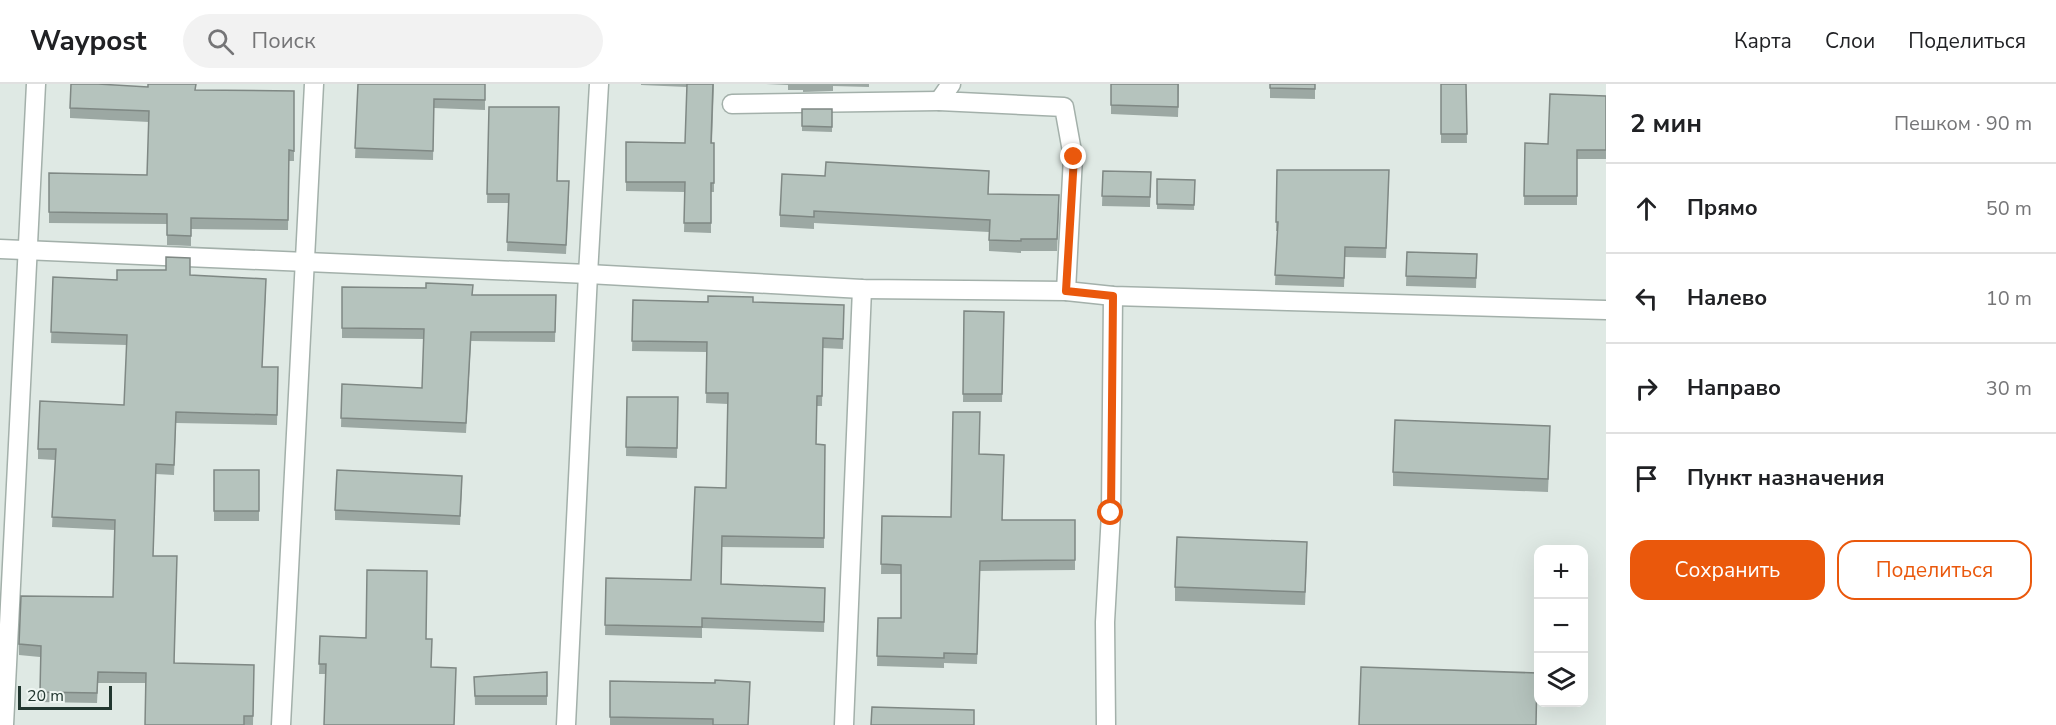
<!DOCTYPE html>
<html lang="ru">
<meta charset="utf-8">
<style>
:root{--surface:#fff;--page:#f2f2f2;--text:#202124;--muted:#757577;--line:#e0e0e0;--accent:#ea580c}
body{margin:0;font-family:"Nunito Sans",sans-serif;background:var(--page);color:var(--text)}
.controls{position:absolute;right:18px;bottom:18px;display:grid;overflow:hidden;border-radius:12px;box-shadow:0 6px 24px #0002}
.controls button{width:54px;height:54px;display:grid;place-items:center;padding:0;border:0;border-bottom:2px solid var(--line);background:var(--surface);color:var(--text);font:30px sans-serif}
.scale{position:absolute;left:18px;bottom:15px;width:94px;box-sizing:border-box;padding-left:6px;border:3px solid #223730;border-top:0;font-size:16px;line-height:21px;white-space:nowrap;color:#223730;-webkit-text-stroke:4px #eff6f2;paint-order:stroke}
.stop{position:absolute;width:18px;height:18px;margin:-14px;border:4px solid #ea580c;border-radius:50%;background:#fff}
.stop.end{background:#ea580c;border-color:#fff;box-shadow:0 2px 6px #0008}
.list{margin:0;padding:0;list-style:none}
h2{display:flex;justify-content:space-between;align-items:center;height:78px;margin:0;padding:0 24px;font-size:26px}
h2 small{font-size:20px;font-weight:400;color:var(--muted)}
.list li{display:grid;grid-template-columns:39px 1fr auto;gap:18px;align-items:center;box-sizing:border-box;height:90px;padding:0 24px;border-top:2px solid var(--line)}
.list b{display:block;font-size:22px;white-space:nowrap}
.list em{font-size:20px;font-style:normal;color:var(--muted)}
.actions{display:flex;gap:12px;padding:18px 24px}
.actions a{flex:1;padding:14px 0;border:2px solid var(--accent);border-radius:18px;text-align:center;font-size:21px;color:var(--accent)}
.actions .main{background:var(--accent);color:#fff}
.icon{flex:none;width:33px;height:33px;fill:none;stroke:currentColor;stroke-width:2;stroke-linecap:round;stroke-linejoin:round}
.map{position:relative;flex:none;width:1606px;height:641px;overflow:hidden}
header{display:flex;align-items:center;gap:36px;box-sizing:border-box;height:84px;padding:0 30px;background:var(--surface);border-bottom:2px solid var(--line)}
header strong{font-size:28px}
nav{display:flex;gap:33px;margin-inline-start:auto;font-size:21px}
.search{width:420px;height:54px;background:var(--page);display:flex;align-items:center;gap:15px;box-sizing:border-box;padding:0 21px;border-radius:33px;color:var(--muted);font-size:22px}
main{display:flex}
aside{flex:1;background:var(--surface)}
.map>svg:first-child{display:block}
.lines{fill:none;stroke-linecap:round;stroke-linejoin:round}
.minor-casing{stroke:#a3b0aa;stroke-width:21}
.minor{stroke:#fff;stroke-width:18}
.wall{fill:#9ca8a3}
.building{fill:#b5c3bd;stroke:#7f8884;stroke-width:1.5}
.route{stroke:#ea580c;stroke-width:8}
</style>
<header>
<strong>Waypost</strong>
<div class="search"><svg class="icon" aria-label="search" viewBox="0 0 24 24"><circle cx="10" cy="10" r="6"/><path d="M15 15l6 6"/></svg>Поиск</div>
<nav><a>Карта</a><a>Слои</a><a>Поделиться</a></nav>
</header>
<main>
<div class="map">
<svg width="1606" height="641" viewBox="0 0 1606 641">
<rect width="100%" height="100%" fill="#dfe9e4"/>
<g class="lines">
<defs>
<g id="minor">
<polyline points="951,0 939,17 1064,23 1073,73 1066,207"/>
<polyline points="732,20 939,17"/>
<polyline points="0,165 588,190 862,205 1066,207 1113,212 1606,226"/>
<polyline points="4,641 36,0"/>
<polyline points="281,641 314,0"/>
<polyline points="566,641 588,190 599,0"/>
<polyline points="844,641 862,205"/>
<polyline points="1106,641 1105,538 1111,429 1113,212"/>
</g>
</defs>
<use href="#minor" class="minor-casing"/>
<use href="#minor" class="minor"/>
</g>
<g class="wall">
<polygon points="358,0 485,0 485,26 434,24 433,76 355,74"/>
<polygon points="641,0 714,0 712,59 714,59 714,108 711,108 711,149 684,148 685,108 626,107 626,58 685,59 687,3 641,1"/>
<polygon points="766,0 869,0 869,3 833,2 833,7 803,8 803,6 788,6 788,1"/>
<polygon points="1111,0 1179,0 1178,33 1111,30"/>
<polygon points="1270,0 1315,0 1315,15 1270,14"/>
<polygon points="1441,0 1466,0 1467,59 1441,59"/>
<polygon points="196,6 294,7 294,77 289,77 288,146 191,145 191,162 167,161 167,140 49,139 49,89 147,91 149,38 70,34 70,24"/>
<polygon points="1606,12 1606,75 1577,75 1577,121 1524,121 1525,59 1548,60"/>
<polygon points="489,23 557,97 569,106 566,170 507,167 509,119 487,119"/>
<polygon points="802,25 832,25 832,48 802,47"/>
<polygon points="1277,86 1389,86 1386,174 1345,173 1344,203 1275,201 1277,147 1276,147"/>
<polygon points="1103,87 1151,88 1150,123 1102,122"/>
<polygon points="1157,95 1195,96 1194,126 1157,125"/>
<polygon points="989,99 988,110 1059,123 1057,167 1021,167 1021,169 989,167 989,148 814,139 814,145 780,143 780,131"/>
<polygon points="1407,168 1477,170 1476,204 1406,202"/>
<polygon points="190,191 266,205 262,283 278,283 277,341 176,339 174,391 156,390 153,472 175,579 254,581 253,641 145,641 146,599 98,599 97,619 40,618 40,573 19,571 19,560 113,513 114,446 52,443 55,376 38,375 38,365 124,321 127,261 51,259 53,193 117,196"/>
<polygon points="342,203 473,211 556,211 555,258 471,257 466,349 341,343 342,300 422,304 424,255 342,254"/>
<polygon points="633,216 753,218 844,221 843,265 823,264 822,322 817,322 816,360 825,361 824,464 722,463 721,500 825,504 824,548 702,544 702,554 605,551 606,494 691,496 726,404 728,320 706,319 707,268 632,267"/>
<polygon points="964,227 1004,228 1002,318 963,318"/>
<polygon points="627,313 678,313 677,374 626,372"/>
<polygon points="1550,356 1548,408 1393,402 1393,388"/>
<polygon points="980,370 1003,436 1075,436 1075,486 980,487 977,580 944,579 944,584 877,582 878,534 901,534 901,490 881,490 882,432 951,433"/>
<rect x="214" y="386" width="45" height="51"/>
<polygon points="462,401 460,441 335,436 335,426"/>
<polygon points="1307,471 1305,521 1175,517 1175,503"/>
<polygon points="320,552 426,555 326,590 319,590"/>
<polygon points="547,588 547,621 475,621 474,593"/>
<polygon points="610,597 715,599 750,607 748,641 610,641"/>
</g>
<g class="building">
<polygon points="71,0 98,0 148,3 148,0 196,0 195,6 294,7 294,67 289,66 288,136 191,134 191,152 167,151 167,130 49,128 49,89 147,91 149,27 70,24"/>
<polygon points="358,0 485,0 485,16 434,15 433,67 355,64"/>
<polygon points="687,0 713,0 711,59 714,59 714,99 711,99 711,139 684,139 685,98 626,98 626,58 685,59"/>
<polygon points="1111,0 1178,0 1178,23 1111,21"/>
<polygon points="1270,0 1315,0 1315,5 1270,4"/>
<polygon points="1441,0 1466,0 1467,50 1441,50"/>
<polygon points="1550,10 1606,12 1606,66 1577,66 1577,112 1524,112 1525,59 1548,60"/>
<polygon points="489,23 559,23 557,97 569,97 566,161 507,158 509,110 487,110"/>
<polygon points="802,25 832,25 832,43 802,42"/>
<polygon points="826,78 989,87 988,110 1059,111 1057,155 1021,155 1021,157 989,156 990,136 814,127 814,133 780,131 782,90 825,92"/>
<polygon points="1277,86 1389,86 1386,164 1345,163 1344,194 1275,191 1278,138 1276,138"/>
<polygon points="1103,87 1151,88 1150,113 1102,112"/>
<polygon points="1157,95 1195,96 1194,121 1157,120"/>
<polygon points="1407,168 1477,170 1476,194 1406,192"/>
<polygon points="166,173 190,174 190,191 266,195 262,283 278,283 277,331 176,328 174,381 156,380 153,472 177,472 174,579 254,581 253,632 244,632 244,641 145,641 146,589 98,588 97,609 40,608 41,562 19,560 21,512 113,513 115,436 52,433 56,365 38,365 40,317 124,321 127,251 51,248 53,193 117,196 117,186 166,186"/>
<polygon points="426,199 473,201 472,211 556,211 555,248 471,248 466,339 341,334 342,300 422,304 424,245 342,244 342,203 426,204"/>
<polygon points="708,212 753,213 753,218 844,221 843,255 823,254 822,312 817,312 816,360 825,361 824,454 722,452 721,500 825,504 824,538 702,534 702,543 605,541 606,494 691,496 695,403 726,404 728,309 706,309 707,258 632,257 633,216 708,218"/>
<polygon points="964,227 1004,228 1002,310 963,310"/>
<polygon points="627,313 678,313 677,364 626,363"/>
<polygon points="953,328 980,328 979,370 1004,371 1002,436 1075,436 1075,476 980,477 977,570 944,569 944,574 877,572 878,534 901,534 901,481 881,480 882,432 951,433"/>
<polygon points="1395,336 1550,342 1548,395 1393,388"/>
<rect x="214" y="386" width="45" height="41"/>
<polygon points="337,386 462,392 460,432 335,426"/>
<polygon points="1177,453 1307,458 1305,508 1175,503"/>
<polygon points="367,486 427,487 426,555 432,555 431,583 456,584 454,641 324,641 326,580 319,580 320,552 366,554"/>
<polygon points="1361,583 1537,589 1536,641 1359,641"/>
<polygon points="547,588 547,612 475,612 474,593"/>
<polygon points="715,596 750,598 748,641 713,641 713,635 610,633 610,597 715,599"/>
<polygon points="872,623 974,626 974,641 871,641"/>
</g>
<g class="lines">
<polyline class="route" points="1074,73 1066,207 1113,212 1111,429"/>
</g>
</svg>
<div class="controls">
<button>+</button>
<button>−</button>
<button><svg class="icon" aria-label="layers" viewBox="0 0 24 24"><path d="M12 4l9 5-9 5-9-5zM3 14l9 5 9-5"/></svg></button>
</div>
<div class="scale">20 m</div>
<div class="stop" style="left:1111px;top:429px"></div>
<div class="stop end" style="left:1074px;top:73px"></div>
</div>
<aside>
<h2>2 мин<small>Пешком · 90 m</small></h2>
<ul class="list">
<li><svg class="icon" aria-label="ahead" viewBox="0 0 24 24"><path d="M12 20V5M6 11l6-6 6 6"/></svg><div><b>Прямо</b></div><em>50 m</em></li>
<li><svg class="icon" aria-label="left" viewBox="0 0 24 24"><path d="M17 20v-9H6M10 6l-5 5 5 5"/></svg><div><b>Налево</b></div><em>10 m</em></li>
<li><svg class="icon" aria-label="right" viewBox="0 0 24 24"><path d="M7 20v-9h11M14 6l5 5-5 5"/></svg><div><b>Направо</b></div><em>30 m</em></li>
<li><svg class="icon" aria-label="arrive" viewBox="0 0 24 24"><path d="M6 21V4h12l-3 4 3 4H6"/></svg><div><b>Пункт назначения</b></div></li>
</ul>
<div class="actions"><a class="main">Сохранить</a><a>Поделиться</a></div>
</aside>
</main>
